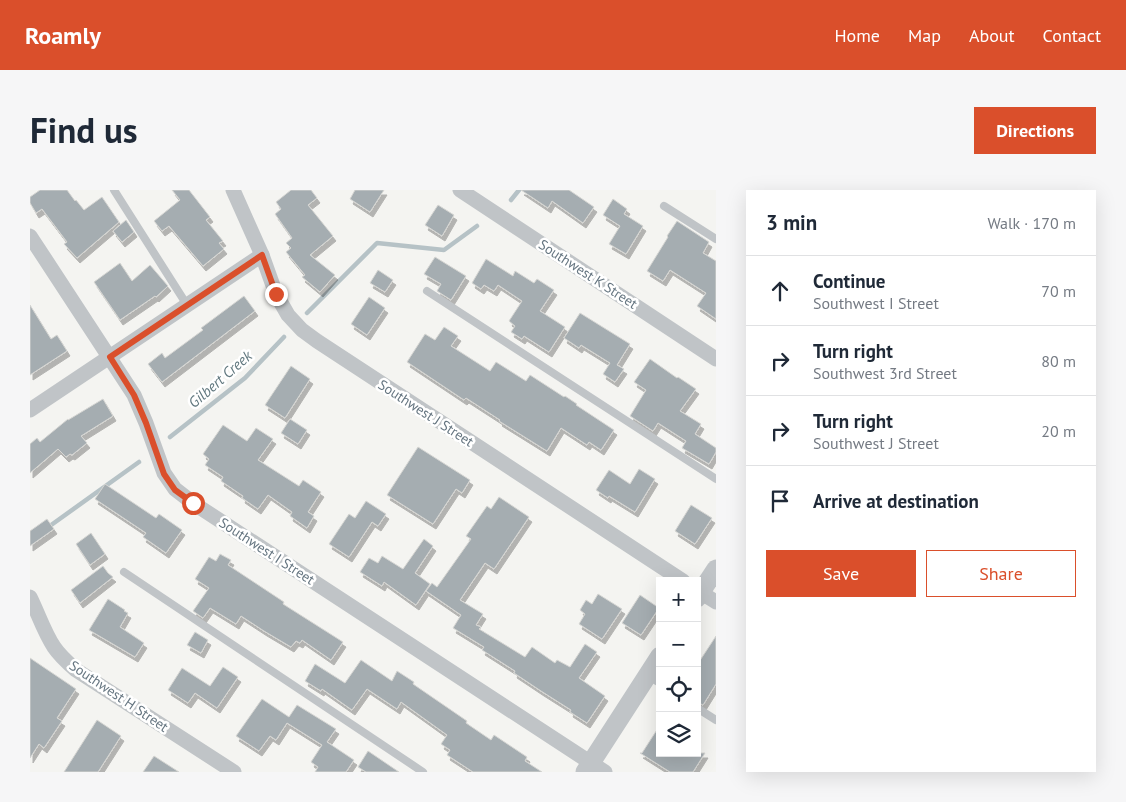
<!DOCTYPE html>
<meta charset="utf-8">
<style>
:root{--surface:#fff;--page:#f6f6f7;--text:#1f2937;--muted:#747a83;--line:#e0e1e3;--accent:#da4f2b}
body{margin:0;font-family:"PT Sans",sans-serif;background:var(--page);color:var(--text)}
.controls{position:absolute;right:15px;bottom:15px;display:grid;overflow:hidden;border-radius:0px;box-shadow:0 5px 20px #0002}
.controls button{width:45px;height:45px;display:grid;place-items:center;padding:0;border:0;border-bottom:1px solid var(--line);background:var(--surface);color:var(--text);font:25px sans-serif}
.stop{position:absolute;width:15px;height:15px;margin:-11px;border:4px solid #da4f2b;border-radius:50%;background:#fff}
.stop.end{background:#da4f2b;border-color:#fff;box-shadow:0 1px 5px #0008}
.list{margin:0;padding:0;list-style:none}
h2{display:flex;justify-content:space-between;align-items:center;height:65px;margin:0;padding:0 20px;font-size:21px}
h2 small{font-size:16px;font-weight:400;color:var(--muted)}
.list li{display:grid;grid-template-columns:32px 1fr auto;gap:15px;align-items:center;box-sizing:border-box;height:70px;padding:0 20px;border-top:1px solid var(--line)}
.list b{display:block;font-size:19px;white-space:nowrap}
.list p{margin:0;font-size:16px;white-space:nowrap;color:var(--muted)}
.list em{font-size:16px;font-style:normal;color:var(--muted)}
.actions{display:flex;gap:10px;padding:15px 20px}
.actions a{flex:1;padding:11px 0;border:1px solid var(--accent);border-radius:0px;text-align:center;font-size:18px;color:var(--accent)}
.actions .main{background:var(--accent);color:#fff}
.icon{flex:none;width:28px;height:28px;fill:none;stroke:currentColor;stroke-width:2;stroke-linecap:round;stroke-linejoin:round}
.map{position:relative;flex:none;width:686px;height:582px;overflow:hidden;border-radius:0px}
header{display:flex;align-items:center;gap:30px;box-sizing:border-box;height:70px;padding:0 25px;background:var(--accent);color:#fff}
header strong{font-size:24px}
nav{display:flex;gap:28px;margin-inline-start:auto;font-size:18px}
.intro{display:flex;align-items:center;justify-content:space-between;box-sizing:border-box;height:120px;padding:0 30px}
h1{margin:0;font-size:35px}
.button{padding:12px 22px;border-radius:0px;background:var(--accent);color:#fff;font-size:18px;font-weight:700}
main{display:flex;gap:30px;padding:0 30px}
aside{flex:1;background:var(--surface);border-radius:0px;box-shadow:0 5px 20px #0002}
.map>svg:first-child{display:block}
.lines{fill:none;stroke-linecap:round;stroke-linejoin:round}
.stream{stroke:#b6c2c6;stroke-width:4.5}
.building{fill:#a5adb1;stroke:#d6d6d3;filter:url(#shadow)}
.service{stroke:#c0c4c7;stroke-width:8}
.minor{stroke:#c0c4c7;stroke-width:15}
.tertiary{stroke:#c0c4c7;stroke-width:19}
.route{stroke:#da4f2b;stroke-width:6}
.labels{text-anchor:middle;dominant-baseline:central;stroke-width:5;stroke-linejoin:round;paint-order:stroke}
.street-label{font-size:14px;fill:#657580;stroke:#fff}
.water-label{font-size:15px;font-style:italic;fill:#60777e;stroke:#fff}
</style>
<header>
<strong>Roamly</strong>
<nav><a>Home</a><a>Map</a><a>About</a><a>Contact</a></nav>
</header>
<div class="intro"><h1>Find us</h1><a class="button">Directions</a></div>
<main>
<div class="map">
<svg width="686" height="582" viewBox="0 0 686 582">
<defs>
<filter id="shadow"><feDropShadow dx="3" dy="5" stdDeviation="0" flood-color="#0004"/></filter>
</defs>
<rect width="100%" height="100%" fill="#f4f4f1"/>
<g class="lines">
<g class="stream">
<polyline points="481,10 489,0"/>
<polyline points="277,123 347,53 414,60 447,36"/>
<polyline points="140,247 215,188 254,147"/>
<polyline points="17,338 109,272"/>
</g>
</g>
<g class="building">
<polygon points="10,0 37,0 45,11 46,10 54,20 72,7 89,32 47,68 34,54 37,52 12,19 6,23 0,13 0,7"/>
<polygon points="142,0 159,0 180,27 176,30 193,51 189,53 194,59 173,76 139,36 132,41 124,31 150,10"/>
<polygon points="261,0 281,0 287,8 278,15 303,46 280,65 305,85 290,102 272,87 275,85 256,62 261,58 256,53 262,48 245,24 251,19 246,12"/>
<polygon points="325,0 354,0 340,22 320,9"/>
<polygon points="491,0 539,0 564,17 553,33 522,11 518,18"/>
<polygon points="583,9 597,19 594,24 613,36 596,64 579,54 590,36 573,25"/>
<polygon points="408,15 424,25 412,46 395,35"/>
<polygon points="96,30 104,42 92,52 83,41"/>
<polygon points="647,31 679,52 673,63 686,71 686,129 667,116 676,103 640,80 633,91 617,81 638,47 637,46"/>
<polygon points="405,67 436,86 421,110 407,101 411,94 394,84"/>
<polygon points="456,69 483,86 485,81 504,93 507,89 524,100 510,121 535,137 519,162 494,146 492,149 481,142 485,136 479,131 492,111 468,95 464,101 454,95 451,99 442,93"/>
<polygon points="90,73 102,91 120,75 138,96 126,107 125,106 90,130 64,92"/>
<polygon points="348,80 363,90 355,102 340,93"/>
<polygon points="214,106 225,121 132,192 118,174 132,163 135,168 173,140 171,138"/>
<polygon points="339,107 355,118 337,145 321,134"/>
<polygon points="0,115 21,149 27,145 37,161 0,185"/>
<polygon points="550,123 600,154 587,175 594,179 585,192 573,184 580,173 551,155 549,158 534,148"/>
<polygon points="414,137 428,146 421,156 460,181 466,172 496,191 500,185 534,207 535,206 547,214 546,215 584,240 571,260 559,252 557,255 531,238 517,261 469,231 470,230 436,208 434,210 377,172 395,144 405,150"/>
<polygon points="620,169 647,188 648,187 666,199 650,221 671,234 665,244 686,258 686,262 679,274 652,258 656,251 628,233 623,241 600,226 616,200 604,192"/>
<polygon points="261,176 280,189 255,228 235,215"/>
<polygon points="73,209 83,226 51,246 57,253 42,265 40,264 36,267 28,259 0,283 0,254 7,248 10,252 38,229 38,230"/>
<polygon points="260,229 277,240 268,254 251,243"/>
<polygon points="193,235 217,251 226,238 243,249 228,270 269,296 273,290 291,302 278,322 284,326 277,338 260,326 262,322 238,305 228,319 212,308 213,306 191,291 193,287 175,275 179,269 173,264"/>
<polygon points="388,257 440,290 432,303 426,299 403,334 357,305"/>
<polygon points="609,279 625,289 605,322 579,306 578,308 566,300 579,280 600,294"/>
<polygon points="75,294 126,328 129,324 152,340 136,363 113,347 116,343 65,309"/>
<polygon points="469,307 499,327 464,379 455,373 430,410 453,424 446,435 451,437 449,439 495,467 502,457 525,473 527,470 540,477 555,454 567,462 549,488 575,506 557,533 540,522 541,520 511,501 484,483 485,481 452,460 454,457 423,438 431,425 396,401 402,393 407,397 441,349 436,346 457,316 461,319"/>
<polygon points="336,311 356,324 348,336 342,332 319,367 299,354 319,324 325,328"/>
<polygon points="661,315 682,328 665,354 645,341"/>
<polygon points="17,329 24,339 0,356 0,341"/>
<polygon points="61,343 75,364 60,375 46,354"/>
<polygon points="394,349 403,356 385,383 400,394 386,415 354,392 352,396 330,382 339,368 348,373 352,366 373,379"/>
<polygon points="190,364 201,370 198,375 254,412 253,414 313,452 301,470 272,450 270,453 266,451 261,457 234,441 211,426 206,434 180,418 173,428 163,421 179,398 165,389 179,367 186,371"/>
<polygon points="73,376 78,383 83,387 50,413 41,400"/>
<polygon points="568,404 592,419 572,449 549,434 555,424 550,420 556,410 562,414"/>
<polygon points="610,405 629,418 611,445 592,433"/>
<polygon points="78,409 95,420 94,421 98,423 90,437 114,453 105,467 59,440"/>
<polygon points="165,442 178,450 171,463 157,455"/>
<polygon points="686,446 686,494 673,515 667,512 667,475"/>
<polygon points="0,468 46,499 27,528 32,531 14,558 9,554 0,568"/>
<polygon points="331,470 362,491 367,481 384,492 383,494 437,531 436,533 461,550 464,545 497,567 495,571 512,582 443,582 417,565 420,560 411,554 417,545 371,512 367,519 337,499 322,520 292,499 291,501 275,491 285,474 315,493"/>
<polygon points="193,477 208,487 187,518 165,503 158,513 138,500 152,478 180,496"/>
<polygon points="232,509 259,527 267,515 306,539 297,552 324,570 316,582 285,582 288,577 281,572 292,555 257,533 246,550 240,546 229,561 206,546"/>
<polygon points="67,530 91,546 68,582 34,582"/>
<polygon points="630,535 630,563 675,563 663,582 640,582 610,563 612,563"/>
<polygon points="338,561 369,582 336,582 328,577"/>
<polygon points="124,566 149,582 113,582"/>
</g>
<g class="lines">
<g class="service">
<polyline points="84,0 157,115"/>
<polyline points="634,16 686,49"/>
<polyline points="397,101 686,289"/>
<polyline points="94,382 393,582"/>
<polyline points="617,485 630,493"/>
<polyline points="667,518 686,530"/>
</g>
<g class="minor">
<polyline points="203,0 232,65 246,104 258,125 272,140 287,151 653,391"/>
<polyline points="430,0 686,169"/>
<polyline points="0,46 104,205 116,233 134,283 145,299 163,313 575,582"/>
<polyline points="0,220 232,65"/>
<polyline points="667,400 686,412"/>
<path d="M0 407C8 423 14 442 24 457 30 466 38 473 46 480L204 582"/>
</g>
<g class="tertiary">
<polyline points="667,408 686,379"/>
<polyline points="555,582 630,466"/>
</g>
</g>
<g class="lines">
<polyline class="route" points="163,313 145,300 134,284 116,233 104,205 80,167 232,65 246,104"/>
</g>
<g class="labels">
<g class="street-label">
<text transform="translate(558 84) rotate(33)">Southwest K Street</text>
<text transform="translate(396 223) rotate(33)">Southwest J Street</text>
<text transform="translate(237 361) rotate(33)">Southwest I Street</text>
<text transform="translate(89 506) rotate(34)">Southwest H Street</text>
</g>
<g class="water-label">
<text transform="translate(190 189) rotate(-41)">Gilbert Creek</text>
</g>
</g>
</svg>
<div class="controls">
<button>+</button>
<button>−</button>
<button><svg class="icon" aria-label="locate" viewBox="0 0 24 24"><circle cx="12" cy="12" r="6"/><path d="M12 2v4M12 18v4M2 12h4M18 12h4"/></svg></button>
<button><svg class="icon" aria-label="layers" viewBox="0 0 24 24"><path d="M12 4l9 5-9 5-9-5zM3 14l9 5 9-5"/></svg></button>
</div>
<div class="stop" style="left:163px;top:313px"></div>
<div class="stop end" style="left:246px;top:104px"></div>
</div>
<aside>
<h2>3 min<small>Walk · 170 m</small></h2>
<ul class="list">
<li><svg class="icon" aria-label="ahead" viewBox="0 0 24 24"><path d="M12 20V5M6 11l6-6 6 6"/></svg><div><b>Continue</b><p>Southwest I Street</p></div><em>70 m</em></li>
<li><svg class="icon" aria-label="right" viewBox="0 0 24 24"><path d="M7 20v-9h11M14 6l5 5-5 5"/></svg><div><b>Turn right</b><p>Southwest 3rd Street</p></div><em>80 m</em></li>
<li><svg class="icon" aria-label="right" viewBox="0 0 24 24"><path d="M7 20v-9h11M14 6l5 5-5 5"/></svg><div><b>Turn right</b><p>Southwest J Street</p></div><em>20 m</em></li>
<li><svg class="icon" aria-label="arrive" viewBox="0 0 24 24"><path d="M6 21V4h12l-3 4 3 4H6"/></svg><div><b>Arrive at destination</b></div></li>
</ul>
<div class="actions"><a class="main">Save</a><a>Share</a></div>
</aside>
</main>
